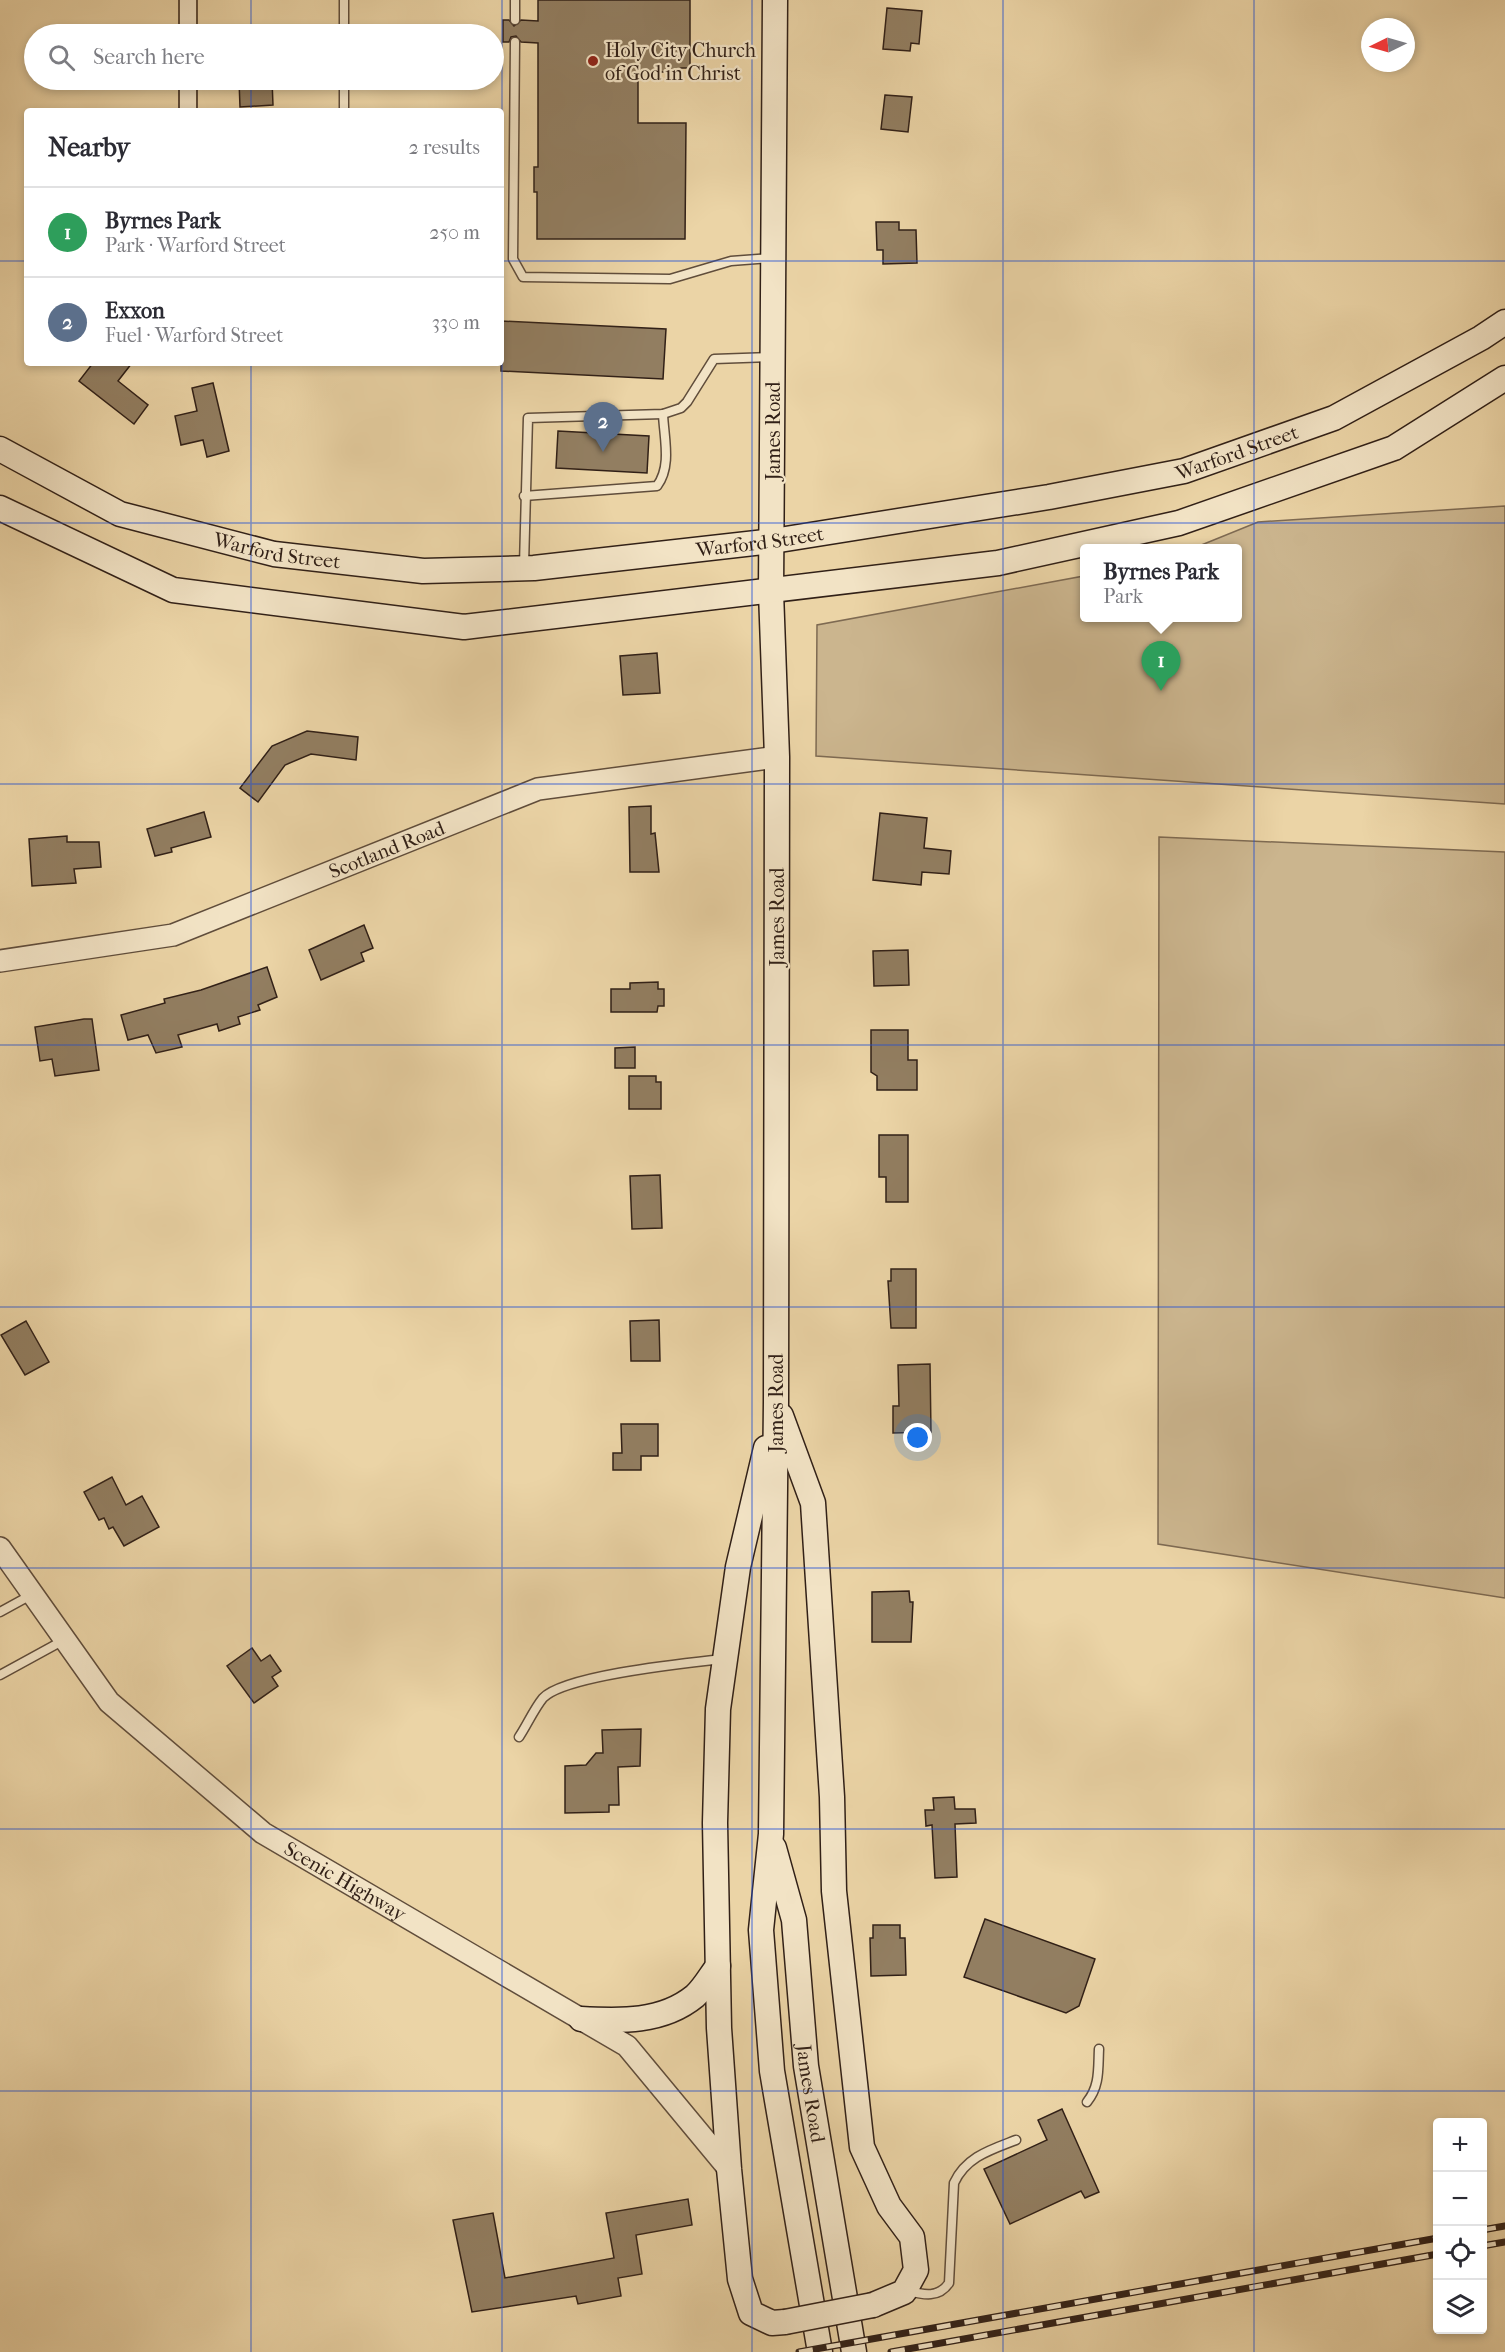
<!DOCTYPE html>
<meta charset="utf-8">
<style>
:root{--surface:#fff;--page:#f7f7f7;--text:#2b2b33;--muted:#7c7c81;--line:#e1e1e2;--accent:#0f766e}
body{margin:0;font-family:"IM FELL French Canon",serif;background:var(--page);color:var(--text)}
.controls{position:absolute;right:18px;bottom:18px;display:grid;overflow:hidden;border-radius:6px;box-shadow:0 3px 9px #0003}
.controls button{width:54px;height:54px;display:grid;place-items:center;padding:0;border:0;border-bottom:2px solid var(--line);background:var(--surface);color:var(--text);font:30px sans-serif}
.compass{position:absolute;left:1361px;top:18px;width:54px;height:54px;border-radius:50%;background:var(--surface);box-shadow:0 3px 9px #0003;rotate:265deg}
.you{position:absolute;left:918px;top:1438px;width:21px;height:21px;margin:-15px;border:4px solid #fff;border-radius:50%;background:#1a73e8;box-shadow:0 0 0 9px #1a73e833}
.badge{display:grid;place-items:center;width:39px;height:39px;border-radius:50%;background:var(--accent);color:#fff;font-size:20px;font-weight:700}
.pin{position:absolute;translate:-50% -50px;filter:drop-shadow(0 2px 3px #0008)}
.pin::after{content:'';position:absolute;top:32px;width:21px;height:18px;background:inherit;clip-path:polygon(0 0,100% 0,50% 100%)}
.popup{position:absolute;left:1080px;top:544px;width:162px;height:78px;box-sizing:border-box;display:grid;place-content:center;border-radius:6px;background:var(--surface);filter:drop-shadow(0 2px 4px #0005);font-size:20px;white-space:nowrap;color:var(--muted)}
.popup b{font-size:22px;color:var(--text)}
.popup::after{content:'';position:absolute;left:50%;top:100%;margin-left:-12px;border:12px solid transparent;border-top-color:var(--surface)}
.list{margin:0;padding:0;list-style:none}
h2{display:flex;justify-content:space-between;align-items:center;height:78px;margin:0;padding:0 24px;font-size:26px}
h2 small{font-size:20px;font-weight:400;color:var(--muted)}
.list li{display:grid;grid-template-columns:39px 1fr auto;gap:18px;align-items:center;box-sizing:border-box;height:90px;padding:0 24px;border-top:2px solid var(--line)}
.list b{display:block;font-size:22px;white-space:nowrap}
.list p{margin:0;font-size:20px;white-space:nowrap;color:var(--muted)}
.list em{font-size:20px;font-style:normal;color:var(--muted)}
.icon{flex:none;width:33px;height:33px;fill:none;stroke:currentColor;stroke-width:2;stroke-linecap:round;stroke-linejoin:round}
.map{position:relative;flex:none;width:1505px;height:2352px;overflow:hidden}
.search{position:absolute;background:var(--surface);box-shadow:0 3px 9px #0003;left:24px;top:24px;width:480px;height:66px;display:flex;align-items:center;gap:15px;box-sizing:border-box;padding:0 21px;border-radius:33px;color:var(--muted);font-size:22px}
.panel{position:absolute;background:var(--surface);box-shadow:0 3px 9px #0003;left:24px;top:108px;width:480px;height:258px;border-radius:6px}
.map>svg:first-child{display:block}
.green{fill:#cbb58e;stroke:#7e6a52;stroke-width:1.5}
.building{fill:#927e61;stroke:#312017;stroke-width:1.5}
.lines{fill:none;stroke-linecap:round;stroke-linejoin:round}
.service-casing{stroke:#604d3b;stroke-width:11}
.minor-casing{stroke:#604d3b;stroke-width:20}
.tertiary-casing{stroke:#604d3b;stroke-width:24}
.secondary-casing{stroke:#312017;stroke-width:27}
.service{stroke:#f2e3c5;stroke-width:8}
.minor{stroke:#f2e3c5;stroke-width:16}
.tertiary{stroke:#f2e3c5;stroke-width:21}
.secondary{stroke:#f2e3c5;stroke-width:24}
.rail-casing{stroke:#312017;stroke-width:7}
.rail{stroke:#f2e3c5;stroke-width:4.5;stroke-dasharray:14;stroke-linecap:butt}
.secondary-bridge-casing{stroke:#312017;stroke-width:27;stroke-linecap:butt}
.secondary-bridge{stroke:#f2e3c5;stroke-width:24}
.grid{fill:none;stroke:#1d4ed8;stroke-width:1.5;stroke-opacity:0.55}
.poi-dot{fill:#8f2418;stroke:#f2e3c5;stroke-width:2}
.labels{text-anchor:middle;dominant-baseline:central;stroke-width:4.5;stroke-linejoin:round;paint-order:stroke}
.poi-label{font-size:20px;fill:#312017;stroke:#f2e3c5;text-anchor:start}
.street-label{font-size:20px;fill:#312017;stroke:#f2e3c5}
</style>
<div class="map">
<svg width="1505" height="2352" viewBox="0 0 1505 2352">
<rect width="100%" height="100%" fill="#ebd4a6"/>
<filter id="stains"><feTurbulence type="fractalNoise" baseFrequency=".00333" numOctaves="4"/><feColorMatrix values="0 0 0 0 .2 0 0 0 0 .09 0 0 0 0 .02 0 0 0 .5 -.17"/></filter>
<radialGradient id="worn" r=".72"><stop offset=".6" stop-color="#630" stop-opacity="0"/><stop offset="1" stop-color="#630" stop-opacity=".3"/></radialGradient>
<g class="green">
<polygon points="1505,506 1505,804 816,756 817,625 1084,576 1084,618 1238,618 1238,548 1194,548 1258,522"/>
<polygon points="1159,837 1505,852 1505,1598 1158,1544"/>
</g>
<g class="building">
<polygon points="538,0 690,0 690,68 681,68 681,72 638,72 638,123 686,123 685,239 537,239 537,192 534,192 534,167 538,167 538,43 521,42 516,36 511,37 509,42 503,42 503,20 509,20 514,26 521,20 538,21"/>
<polygon points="887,8 922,11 919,44 911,43 910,51 883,49"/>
<polygon points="239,80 272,80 273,105 240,107"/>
<polygon points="885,95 912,97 908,132 881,129"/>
<polygon points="876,222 899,222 899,230 916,230 917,263 883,264 883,250 877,250"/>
<polygon points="501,321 666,329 663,379 501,371"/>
<polygon points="93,363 132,363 118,381 148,405 134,424 79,381"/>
<polygon points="213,383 229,451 207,457 203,440 181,445 175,416 197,411 192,388"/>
<polygon points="558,431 649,436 647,473 556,468"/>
<polygon points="657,653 660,693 623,695 620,656"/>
<polygon points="307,731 358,737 356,760 311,754 285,765 258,802 240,788 272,746"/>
<polygon points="651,806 651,834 655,833 659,872 630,872 629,807"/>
<polygon points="204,812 211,837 171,848 172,852 155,856 147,829"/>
<polygon points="880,813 927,818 924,848 951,851 949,874 922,872 921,885 873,880"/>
<polygon points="67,836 67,842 99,842 101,867 74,869 76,883 32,886 29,839"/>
<polygon points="364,925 373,948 361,953 364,961 321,980 309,950"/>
<polygon points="908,950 909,985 874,986 873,951"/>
<polygon points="267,967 277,997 258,1005 260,1010 238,1017 240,1024 219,1031 217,1024 178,1035 182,1047 156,1053 148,1035 128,1040 121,1015 165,1003 164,999 201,990"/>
<polygon points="658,982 658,989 664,989 664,1006 658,1006 657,1012 611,1012 611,989 630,989 630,983"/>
<polygon points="84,1019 92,1019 99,1070 55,1076 52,1059 40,1061 35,1027"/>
<polygon points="871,1030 908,1030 908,1060 917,1060 917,1090 877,1090 877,1076 871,1072"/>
<polygon points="635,1047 635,1068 615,1068 615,1048"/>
<polygon points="629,1076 656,1076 656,1082 661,1082 661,1109 629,1109"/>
<polygon points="879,1135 908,1135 908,1202 886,1202 886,1177 879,1177"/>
<polygon points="660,1175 662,1228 632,1229 630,1176"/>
<polygon points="891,1269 916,1269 916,1328 891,1328 888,1281 891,1281"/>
<polygon points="659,1320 660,1361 631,1361 630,1321"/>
<polygon points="26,1321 49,1362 25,1375 1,1335"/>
<polygon points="930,1364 931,1432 893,1433 893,1406 899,1406 898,1365"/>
<polygon points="621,1424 658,1424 658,1456 641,1456 641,1470 613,1470 613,1453 622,1453"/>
<polygon points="112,1477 126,1505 142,1496 159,1527 124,1546 113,1527 109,1529 104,1518 99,1520 84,1492"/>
<polygon points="909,1591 910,1602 913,1602 911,1642 872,1642 872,1592"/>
<polygon points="252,1648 261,1661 270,1655 281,1671 272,1677 278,1686 254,1703 227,1666"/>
<polygon points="641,1729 640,1766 618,1767 619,1805 609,1805 609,1812 565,1813 565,1766 586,1765 596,1753 603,1753 602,1730"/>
<polygon points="954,1797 955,1809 975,1809 976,1823 955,1824 957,1877 935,1878 932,1825 926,1826 925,1810 934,1810 933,1798"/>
<polygon points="985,1919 1095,1959 1079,2006 1066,2013 964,1977"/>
<polygon points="873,1925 900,1925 900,1938 905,1938 906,1975 871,1976 870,1938 873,1938"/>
<polygon points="1062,2109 1099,2192 1085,2198 1081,2191 1010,2224 984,2169 1047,2140 1038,2120"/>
<polygon points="688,2199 692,2225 636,2235 642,2274 618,2278 621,2296 578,2304 576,2296 472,2312 453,2220 493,2213 505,2278 614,2258 606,2213"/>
</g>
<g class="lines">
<defs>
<g id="service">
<polyline points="344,0 344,34"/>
<polyline points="515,20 515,0"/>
<polyline points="515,42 513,259 523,277 670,279 731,261 771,258"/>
<polyline points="344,80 344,111"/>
<path d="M524 496 657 486C672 466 664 438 663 414"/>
<polyline points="524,565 528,418 663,414 681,408 687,402 714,359 772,357"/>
<polyline points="0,1612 31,1595"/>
<polyline points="0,1675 64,1640"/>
<path d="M519 1737C527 1725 534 1709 543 1698 565 1675 687 1663 722 1659"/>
<path d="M1087 2102C1100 2086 1098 2069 1099 2049"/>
<path d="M908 2291C924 2295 939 2298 949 2283L954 2183C966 2157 990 2150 1016 2140"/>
</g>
<g id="minor">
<polyline points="188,0 188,34"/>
<polyline points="188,80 188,111"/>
</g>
<g id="tertiary">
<path id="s1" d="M0 961 173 935 538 789 777 757"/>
<path id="s2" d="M0 1548 109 1702 263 1833 627 2046 729 2169"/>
</g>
<g id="secondary">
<polyline points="775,0 771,592 777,757 776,1402 771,1834 761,1930 772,2071 820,2352"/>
<path id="s3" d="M0 449 120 514 274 554 423 571 534 568 773 541 1049 497 1184 471 1334 418 1481 338 1505 322"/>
<polyline points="0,508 173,590 464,627 998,563 1179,523 1394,448 1505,378"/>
<polyline points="781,1416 813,1503 832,1797 834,1891 862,2147 889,2206 912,2237 916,2270 904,2292 873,2305"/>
<polyline points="766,1448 738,1567 718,1709 715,1823 719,2028 729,2169 740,2279 751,2313 772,2323 785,2322"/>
<path id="s4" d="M774 1848 794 1920 806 2066 854 2352"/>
<path d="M581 2019C620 2021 662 2023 695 1996 704 1988 711 1975 718 1966"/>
</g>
</defs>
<use href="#service" class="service-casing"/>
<use href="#minor" class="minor-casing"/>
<use href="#tertiary" class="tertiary-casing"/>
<use href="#secondary" class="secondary-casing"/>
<use href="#service" class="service"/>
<use href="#minor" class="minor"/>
<use href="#tertiary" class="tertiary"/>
<use href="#secondary" class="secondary"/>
<defs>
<g id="rail">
<polyline points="1482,2230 1505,2226"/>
<polyline points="1482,2246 1505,2242"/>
<polyline points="799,2352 1438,2238"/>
<polyline points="891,2352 1438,2254"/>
</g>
</defs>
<use href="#rail" class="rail-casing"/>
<use href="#rail" class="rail"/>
<defs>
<polyline id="secondary-bridge" points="785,2322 873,2305"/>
</defs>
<use href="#secondary-bridge" class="secondary-bridge-casing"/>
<use href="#secondary-bridge" class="secondary-bridge"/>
</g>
<path class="grid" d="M251 0V34M502 0V2352M752 0V2352M1003 0V2352M1254 0V2352M251 80V111M0 261H27M501 261H1505M251 363V2352M0 523H1505M0 784H1505M0 1045H1505M0 1307H1505M0 1568H1505M0 1829H1505M0 2091H1505"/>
<circle class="poi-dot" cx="593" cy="61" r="6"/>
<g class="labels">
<g class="poi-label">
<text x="605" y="50">Holy City Church<tspan x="605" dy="23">of God in Christ</tspan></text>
</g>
<g class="street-label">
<text transform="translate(773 431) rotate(-90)">James Road</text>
<text stroke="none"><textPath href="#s3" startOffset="1270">Warford Street</textPath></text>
<text stroke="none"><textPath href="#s3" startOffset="784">Warford Street</textPath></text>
<text stroke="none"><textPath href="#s3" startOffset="298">Warford Street</textPath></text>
<text stroke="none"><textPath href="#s1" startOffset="405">Scotland Road</textPath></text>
<text transform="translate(777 917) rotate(-90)">James Road</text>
<text transform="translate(776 1403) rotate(-90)">James Road</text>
<text stroke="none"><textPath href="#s2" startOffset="486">Scenic Highway</textPath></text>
<text stroke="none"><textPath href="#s4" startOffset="249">James Road</textPath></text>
</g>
</g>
<rect width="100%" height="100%" filter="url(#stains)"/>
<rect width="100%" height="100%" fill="url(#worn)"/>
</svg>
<div class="controls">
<button>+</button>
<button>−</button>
<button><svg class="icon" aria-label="locate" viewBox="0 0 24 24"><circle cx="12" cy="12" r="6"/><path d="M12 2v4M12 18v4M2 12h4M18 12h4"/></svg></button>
<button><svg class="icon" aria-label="layers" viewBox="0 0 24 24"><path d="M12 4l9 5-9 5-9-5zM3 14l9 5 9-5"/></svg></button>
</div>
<svg class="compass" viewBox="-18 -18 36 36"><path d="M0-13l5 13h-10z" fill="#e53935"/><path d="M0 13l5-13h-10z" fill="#7c7c81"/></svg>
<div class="you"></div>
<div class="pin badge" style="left:1161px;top:691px;background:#2e9e5b">1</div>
<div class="popup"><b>Byrnes Park</b>Park</div>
<div class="pin badge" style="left:603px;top:452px;background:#5c6f8a">2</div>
<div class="search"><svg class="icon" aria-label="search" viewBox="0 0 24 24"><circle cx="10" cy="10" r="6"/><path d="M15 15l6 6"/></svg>Search here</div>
<section class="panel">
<h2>Nearby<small>2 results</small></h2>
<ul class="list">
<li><span class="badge" style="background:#2e9e5b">1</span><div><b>Byrnes Park</b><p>Park · Warford Street</p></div><em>250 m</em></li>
<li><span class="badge" style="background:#5c6f8a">2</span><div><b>Exxon</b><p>Fuel · Warford Street</p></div><em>330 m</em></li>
</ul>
</section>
</div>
